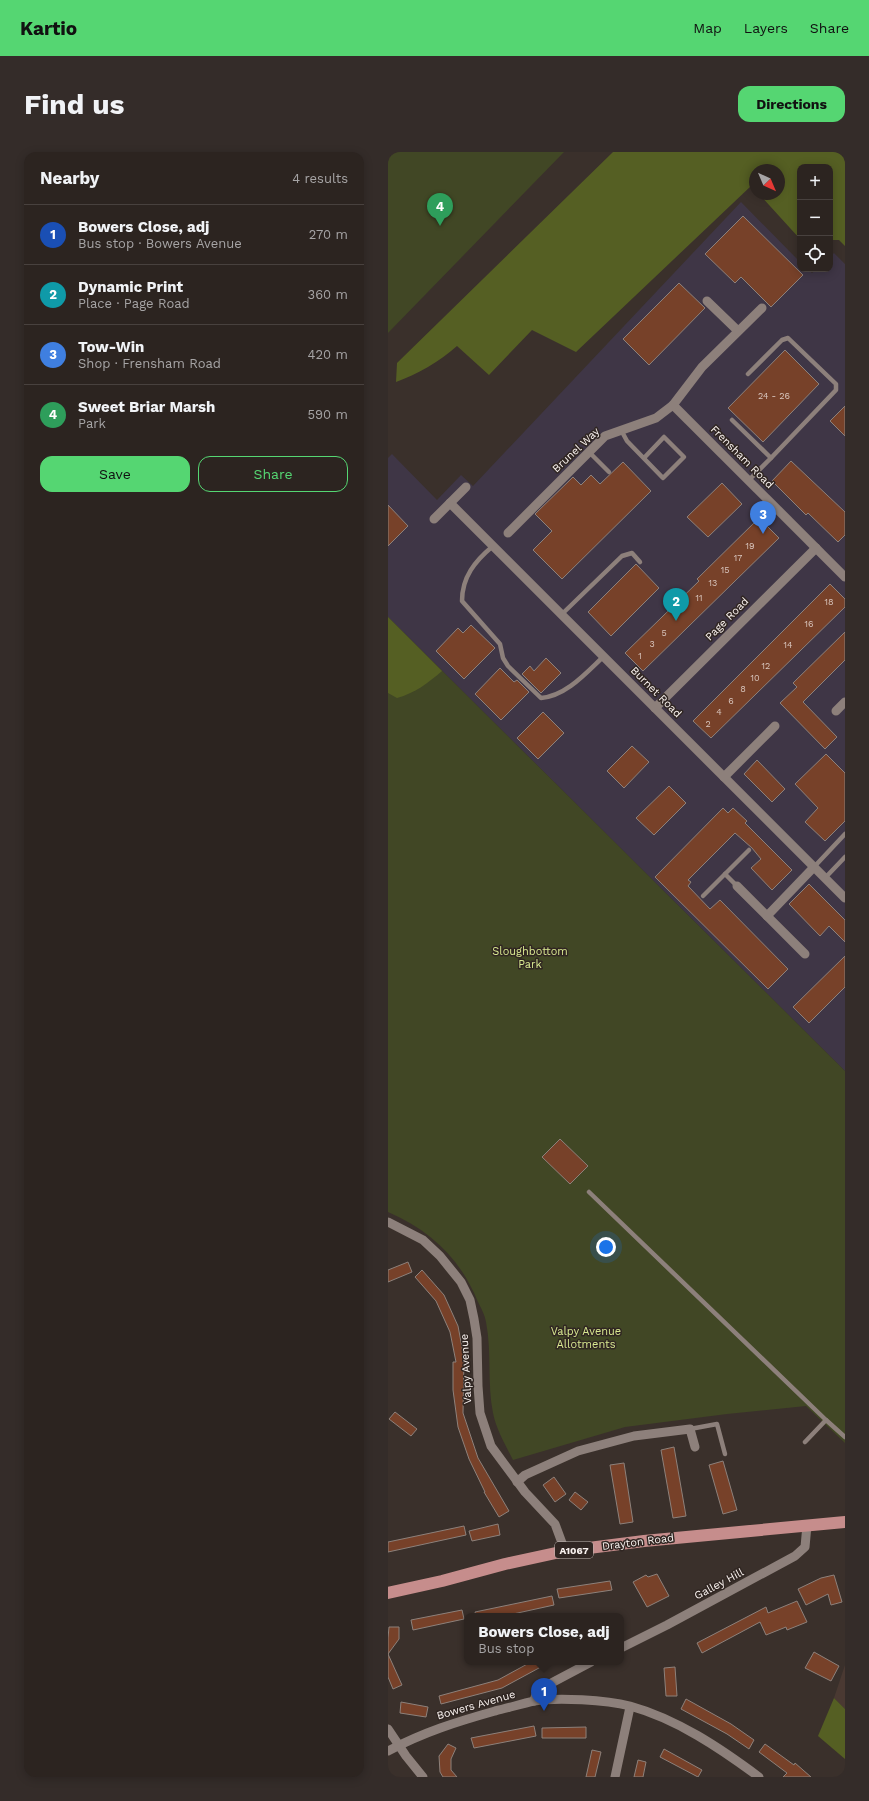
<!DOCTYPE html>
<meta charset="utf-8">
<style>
:root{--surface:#2c2420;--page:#342c29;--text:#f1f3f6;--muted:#a6a4a5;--line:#48413e;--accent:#55d672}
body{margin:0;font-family:"Work Sans",sans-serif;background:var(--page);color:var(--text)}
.controls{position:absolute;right:12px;top:12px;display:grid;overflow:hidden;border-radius:8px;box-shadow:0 2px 10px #0003}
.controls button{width:36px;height:36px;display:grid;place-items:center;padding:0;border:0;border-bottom:1px solid var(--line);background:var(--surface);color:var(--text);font:20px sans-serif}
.compass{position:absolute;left:361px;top:12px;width:36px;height:36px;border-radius:50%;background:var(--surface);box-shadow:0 2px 10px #0003;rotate:136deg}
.you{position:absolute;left:218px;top:1095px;width:14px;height:14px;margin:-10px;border:3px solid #fff;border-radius:50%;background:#1a73e8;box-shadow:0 0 0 6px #1a73e833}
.badge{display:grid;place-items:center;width:26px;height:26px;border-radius:50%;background:var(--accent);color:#fff;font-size:13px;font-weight:700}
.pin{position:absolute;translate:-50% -33px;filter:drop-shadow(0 1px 2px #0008)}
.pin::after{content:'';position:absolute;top:21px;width:14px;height:12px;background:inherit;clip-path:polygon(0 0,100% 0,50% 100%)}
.popup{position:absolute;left:76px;top:1461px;width:160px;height:52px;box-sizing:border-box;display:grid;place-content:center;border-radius:8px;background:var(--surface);filter:drop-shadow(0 1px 3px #0005);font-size:13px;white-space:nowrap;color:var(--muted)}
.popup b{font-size:15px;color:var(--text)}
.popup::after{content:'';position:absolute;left:50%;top:100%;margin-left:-8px;border:8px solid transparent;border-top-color:var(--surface)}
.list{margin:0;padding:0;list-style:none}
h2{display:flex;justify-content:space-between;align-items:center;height:52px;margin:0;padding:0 16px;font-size:17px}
h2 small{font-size:13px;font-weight:400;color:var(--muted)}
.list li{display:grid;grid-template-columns:26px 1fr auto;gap:12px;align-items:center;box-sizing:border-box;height:60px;padding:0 16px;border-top:1px solid var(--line)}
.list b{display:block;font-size:15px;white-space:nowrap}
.list p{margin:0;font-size:13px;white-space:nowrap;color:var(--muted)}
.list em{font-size:13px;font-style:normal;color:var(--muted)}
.actions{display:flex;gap:8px;padding:12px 16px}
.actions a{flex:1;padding:9px 0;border:1px solid var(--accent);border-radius:12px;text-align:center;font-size:14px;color:var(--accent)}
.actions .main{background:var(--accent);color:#111}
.icon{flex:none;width:22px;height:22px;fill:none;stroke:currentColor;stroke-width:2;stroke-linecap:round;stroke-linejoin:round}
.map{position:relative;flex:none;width:457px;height:1625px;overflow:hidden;border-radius:12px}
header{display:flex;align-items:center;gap:24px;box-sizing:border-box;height:56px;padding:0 20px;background:var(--accent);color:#111}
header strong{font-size:19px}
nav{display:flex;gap:22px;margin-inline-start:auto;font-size:14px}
.intro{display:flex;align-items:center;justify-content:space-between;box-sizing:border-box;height:96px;padding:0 24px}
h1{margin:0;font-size:28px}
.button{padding:10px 18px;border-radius:12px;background:var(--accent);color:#111;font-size:14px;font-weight:700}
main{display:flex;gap:24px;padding:0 24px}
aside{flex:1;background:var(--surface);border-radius:12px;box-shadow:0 2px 10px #0003}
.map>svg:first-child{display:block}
.built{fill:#4a3932}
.industrial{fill:#3f3646}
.green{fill:#414725}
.forest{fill:#555f23}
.building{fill:#774129;stroke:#8d817b}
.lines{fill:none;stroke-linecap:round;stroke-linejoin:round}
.lane{stroke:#8d807b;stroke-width:4.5}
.street{stroke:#8d807b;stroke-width:9}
.primary{stroke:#c68d8c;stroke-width:12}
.labels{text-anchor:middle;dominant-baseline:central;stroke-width:3;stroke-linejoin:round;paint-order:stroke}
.number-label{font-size:9px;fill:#d9c6be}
.shield{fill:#302622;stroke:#bdb6b2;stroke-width:1}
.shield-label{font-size:10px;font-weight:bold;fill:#faf3f0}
.street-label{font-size:11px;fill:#faf3f0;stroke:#302622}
.park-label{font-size:11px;fill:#d8e890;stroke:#302622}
</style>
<header>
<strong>Kartio</strong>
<nav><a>Map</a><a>Layers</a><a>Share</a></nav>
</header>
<div class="intro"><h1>Find us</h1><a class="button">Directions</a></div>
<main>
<aside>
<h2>Nearby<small>4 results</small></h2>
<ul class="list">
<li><span class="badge" style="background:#1a4fb4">1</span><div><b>Bowers Close, adj</b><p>Bus stop · Bowers Avenue</p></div><em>270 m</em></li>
<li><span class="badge" style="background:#0f9aa8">2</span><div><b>Dynamic Print</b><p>Place · Page Road</p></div><em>360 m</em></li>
<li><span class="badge" style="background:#3f7fe0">3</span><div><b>Tow-Win</b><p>Shop · Frensham Road</p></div><em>420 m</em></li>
<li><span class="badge" style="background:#2e9e5b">4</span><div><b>Sweet Briar Marsh</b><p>Park</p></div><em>590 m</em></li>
</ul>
<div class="actions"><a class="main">Save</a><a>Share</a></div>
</aside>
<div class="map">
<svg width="457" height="1625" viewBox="0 0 457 1625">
<rect width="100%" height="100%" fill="#3a302b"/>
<polygon class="built" points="457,1513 457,1557 446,1546"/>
<polygon class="industrial" points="353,50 412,110 412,117 419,117 424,121 429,117 442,117 442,105 446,101 457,112 457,919 0,465 0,306 4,302 49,348 73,323 85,334"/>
<g class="green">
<polygon points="0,0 176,0 0,181"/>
<path d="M0 465 457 919V1291L418 1254 339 1262 237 1275 125 1308C118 1294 108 1277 105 1261 99 1231 104 1200 98 1170 97 1163 93 1156 90 1150 72 1106 43 1079 0 1060Z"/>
</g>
<g class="forest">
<path d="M225 0H457V94L451 88H442V15H412V87L371 42H391V18H367V37L363 34 188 200 144 178 101 223 69 194C51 210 30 222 8 230L9 211Z"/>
<path d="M0 465 54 519C40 531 27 541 9 546L0 541Z"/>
<polygon points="446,1546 457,1557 457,1607 430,1584"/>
</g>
<g class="building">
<polygon points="355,64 415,123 383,155 353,125 347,131 317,102"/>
<polygon points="291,131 317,156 261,213 235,187"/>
<polygon points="397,198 431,232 375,290 340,256"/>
<polygon points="457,254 457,284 442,269"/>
<polygon points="403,309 457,360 457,383 450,390 420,361 418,363 384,329"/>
<polygon points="235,310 263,339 174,427 145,398 164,379 147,362 185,325 193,333 203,323 212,332"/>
<polygon points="334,331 354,352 320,385 299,365"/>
<polygon points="0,353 20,374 0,394"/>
<polygon points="371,366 391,386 255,519 237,501 311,429 309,427"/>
<polygon points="248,412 271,436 223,484 200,460"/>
<polygon points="442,432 457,447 457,455 323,586 305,569"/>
<polygon points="83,473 107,496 76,527 48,499 70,476 75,481"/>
<polygon points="457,480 457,508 415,550 449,585 437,597 392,551 409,535 405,531"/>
<polygon points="158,506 173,521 153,541 134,522 142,514 146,519"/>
<polygon points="112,516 126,530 129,528 141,540 113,568 87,542"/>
<polygon points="155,560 176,581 150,607 129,586"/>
<polygon points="244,594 261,610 236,636 219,619"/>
<polygon points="438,602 457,621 457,669 437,689 417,670 430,656 407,632"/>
<polygon points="369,608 397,637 384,650 356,622"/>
<polygon points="281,634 298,651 266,683 248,666"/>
<polygon points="335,656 340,661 345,656 359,669 357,671 404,718 384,738 363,716 373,707 364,696 347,681 300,728 303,730 300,734 322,757 332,748 400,817 380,837 267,725"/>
<polygon points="421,732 457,768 457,790 441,774 432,784 401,752"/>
<polygon points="457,804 457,835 421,871 405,855"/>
<polygon points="172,987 200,1014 182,1032 154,1005"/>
<polygon points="20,1110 24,1120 0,1130 0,1118"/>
<polygon points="34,1118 56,1143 70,1174 76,1206 75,1261 90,1306 121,1359 111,1365 96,1340 97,1340 81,1307 70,1275 65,1238 65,1210 68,1210 62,1180 48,1149 27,1125"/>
<polygon points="7,1260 29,1277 23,1284 1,1267"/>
<polygon points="286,1295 298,1364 285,1366 273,1298"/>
<polygon points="335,1309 349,1358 335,1362 321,1313"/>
<polygon points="236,1311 245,1370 232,1372 222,1313"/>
<polygon points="166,1325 178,1342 167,1350 155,1333"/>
<polygon points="187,1340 200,1350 193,1358 181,1348"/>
<polygon points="110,1372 112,1383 84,1389 81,1379"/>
<polygon points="76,1374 78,1383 0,1400 0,1390"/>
<polygon points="269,1422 281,1444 259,1455 245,1430 258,1423 260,1425"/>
<polygon points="446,1423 454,1450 443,1453 440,1442 418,1453 410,1437 433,1426"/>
<polygon points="222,1429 224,1438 171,1446 169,1437"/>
<polygon points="164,1444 166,1453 116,1464 88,1464 87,1460"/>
<polygon points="409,1449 419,1470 399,1478 398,1475 378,1483 372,1470 314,1501 309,1491 378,1455 380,1461"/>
<polygon points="74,1458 76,1467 25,1478 23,1468"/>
<polygon points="1,1475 11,1475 11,1487 0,1502 14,1533 5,1537 0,1525 0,1486"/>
<polygon points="426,1500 451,1514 443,1529 417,1516"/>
<polygon points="143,1510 162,1510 114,1536 53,1552 51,1544 110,1528"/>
<polygon points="287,1515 289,1544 278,1544 276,1516"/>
<polygon points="298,1547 343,1572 366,1588 361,1597 339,1582 293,1557"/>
<polygon points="13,1550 40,1555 38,1565 12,1561"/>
<polygon points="146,1574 148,1584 86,1596 83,1586"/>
<polygon points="198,1575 198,1586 154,1586 154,1576"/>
<polygon points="60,1592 68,1596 63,1607 63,1618 69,1625 55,1625 52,1620 51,1604"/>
<polygon points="377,1592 406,1613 407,1611 423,1625 395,1625 399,1621 371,1600"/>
<polygon points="276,1597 314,1618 310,1625 272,1605"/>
<polygon points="204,1598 213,1600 207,1625 198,1625"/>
<polygon points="250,1608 258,1610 255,1625 246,1625"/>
</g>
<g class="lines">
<g class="lane">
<polyline points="360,222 394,188 400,186 448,232 448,238 383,306"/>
<polyline points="344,268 383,306 361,328"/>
<polyline points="233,278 239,289 275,326 296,305 276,285 256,306"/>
<polyline points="201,300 221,320"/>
<path d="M105 394C87 409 74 425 74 449L112 492 115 506 120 514 153 546C178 544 198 521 215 505"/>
<polyline points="173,463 234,404 244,401 252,410"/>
<polyline points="426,715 457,682"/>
<polyline points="337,722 349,734"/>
<polyline points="437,726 457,705"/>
<polyline points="315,744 361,698"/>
<polyline points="201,1040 438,1268"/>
<polyline points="302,1277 329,1272 337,1302"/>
<polyline points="417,1290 438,1268 457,1285"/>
</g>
<g class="street">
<polyline points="319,149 349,178"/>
<polyline points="285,253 457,425"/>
<polyline points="62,351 457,746"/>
<polyline points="46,367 78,335"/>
<polyline points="120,381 217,284 268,266 285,253 314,215 374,156"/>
<polyline points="267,556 428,396"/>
<polyline points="448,559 457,550"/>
<polyline points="336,625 387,574"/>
<polyline points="349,734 417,802"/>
<polyline points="379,764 426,715"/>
<polyline points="0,1070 35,1088 52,1104 73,1130 82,1148 86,1167 89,1186 90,1234 92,1261 103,1294 137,1340 167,1372 177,1399"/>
<polyline points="129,1330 137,1323 190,1299 246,1284 302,1277 307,1295"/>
<polyline points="233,1496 279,1473 407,1404 417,1395 419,1373"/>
<polyline points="146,1549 148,1542 154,1536 203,1510"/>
<polyline points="0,1577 18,1604 35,1625"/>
<path d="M0 1599C36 1580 68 1570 107 1559 120 1556 133 1552 146 1549 170 1545 218 1548 242 1554 289 1567 332 1596 371 1625"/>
<polyline points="227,1625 242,1555"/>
</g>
<polyline class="primary" points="0,1441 54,1429 117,1412 177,1399 256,1389 457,1370"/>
</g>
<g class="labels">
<g class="number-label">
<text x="386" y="244">24 - 26</text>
<text x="362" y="394">19</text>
<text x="350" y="406">17</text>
<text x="337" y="418">15</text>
<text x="325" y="431">13</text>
<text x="311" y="446">11</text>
<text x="441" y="450">18</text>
<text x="421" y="472">16</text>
<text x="276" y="481">5</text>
<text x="264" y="492">3</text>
<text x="400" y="493">14</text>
<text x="252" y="504">1</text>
<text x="378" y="514">12</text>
<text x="367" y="526">10</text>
<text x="355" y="537">8</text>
<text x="343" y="549">6</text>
<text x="331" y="560">4</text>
<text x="320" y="572">2</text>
</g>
<rect class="shield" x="167" y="1390" width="38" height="16" rx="3"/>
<g class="shield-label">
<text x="186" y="1398">A1067</text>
</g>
<g class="street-label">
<text transform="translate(188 298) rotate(-43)">Brunel Way</text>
<text transform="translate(354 305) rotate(45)">Frensham Road</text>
<text transform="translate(339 467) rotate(-45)">Page Road</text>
<text transform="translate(268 540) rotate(45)">Burnet Road</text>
<text transform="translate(78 1217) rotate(-93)">Valpy Avenue</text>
<text transform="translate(250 1390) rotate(-7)">Drayton Road</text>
<text transform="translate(331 1432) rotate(-28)">Galley Hill</text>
<text transform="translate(88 1553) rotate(-16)">Bowers Avenue</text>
</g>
<g class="park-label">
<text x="142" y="799">Sloughbottom<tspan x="142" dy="13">Park</tspan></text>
<text x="198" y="1179">Valpy Avenue<tspan x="198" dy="13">Allotments</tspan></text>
</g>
</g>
</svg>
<div class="controls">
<button>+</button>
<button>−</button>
<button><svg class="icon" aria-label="locate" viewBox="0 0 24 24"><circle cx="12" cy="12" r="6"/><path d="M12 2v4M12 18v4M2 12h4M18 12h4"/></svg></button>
</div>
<svg class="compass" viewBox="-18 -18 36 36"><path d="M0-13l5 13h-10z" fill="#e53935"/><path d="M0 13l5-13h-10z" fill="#a6a4a5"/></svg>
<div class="you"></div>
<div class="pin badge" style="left:156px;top:1559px;background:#1a4fb4">1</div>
<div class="popup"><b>Bowers Close, adj</b>Bus stop</div>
<div class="pin badge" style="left:288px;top:469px;background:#0f9aa8">2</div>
<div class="pin badge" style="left:375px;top:382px;background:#3f7fe0">3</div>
<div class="pin badge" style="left:52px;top:74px;background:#2e9e5b">4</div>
</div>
</main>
